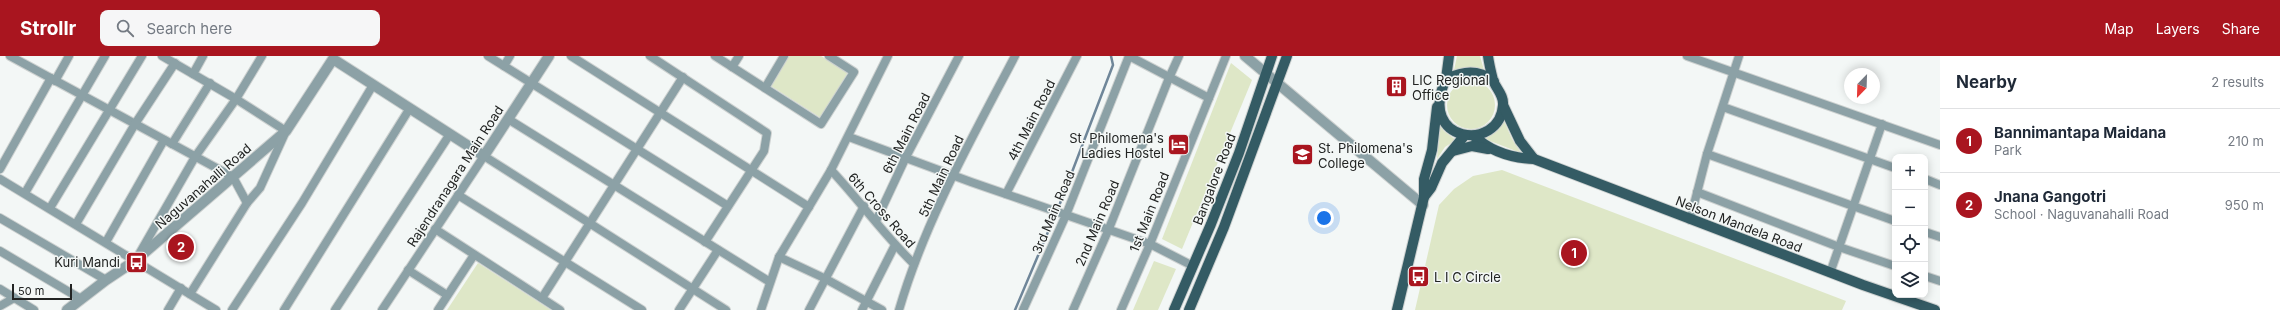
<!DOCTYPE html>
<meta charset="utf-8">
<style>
:root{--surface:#fff;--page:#f6f6f7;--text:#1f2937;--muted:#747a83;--line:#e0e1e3;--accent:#a9151f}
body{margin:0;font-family:Inter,sans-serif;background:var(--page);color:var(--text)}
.controls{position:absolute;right:12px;bottom:12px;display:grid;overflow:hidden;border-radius:8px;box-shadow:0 2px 10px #0003}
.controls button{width:36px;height:36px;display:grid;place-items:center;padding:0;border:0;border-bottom:1px solid var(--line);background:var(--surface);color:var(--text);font:20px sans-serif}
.compass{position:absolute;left:1844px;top:12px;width:36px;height:36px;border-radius:50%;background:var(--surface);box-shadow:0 2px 10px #0003;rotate:203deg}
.scale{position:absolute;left:12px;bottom:10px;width:60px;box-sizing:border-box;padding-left:4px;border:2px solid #222423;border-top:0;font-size:11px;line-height:14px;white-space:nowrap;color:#222423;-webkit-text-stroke:3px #f3f7f6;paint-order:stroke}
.you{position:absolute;left:1324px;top:162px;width:14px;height:14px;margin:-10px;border:3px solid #fff;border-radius:50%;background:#1a73e8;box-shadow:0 0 0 6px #1a73e833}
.badge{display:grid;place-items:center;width:26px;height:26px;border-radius:50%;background:var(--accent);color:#fff;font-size:13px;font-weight:700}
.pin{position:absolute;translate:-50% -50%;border:2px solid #fff;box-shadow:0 1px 4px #0006}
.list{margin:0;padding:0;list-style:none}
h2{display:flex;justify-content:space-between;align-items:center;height:52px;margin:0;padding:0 16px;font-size:17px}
h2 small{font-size:13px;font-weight:400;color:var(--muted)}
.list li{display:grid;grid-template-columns:26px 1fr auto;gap:12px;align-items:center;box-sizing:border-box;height:64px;padding:0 16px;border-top:1px solid var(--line)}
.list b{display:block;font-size:15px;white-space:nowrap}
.list p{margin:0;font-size:13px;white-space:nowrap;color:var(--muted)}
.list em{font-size:13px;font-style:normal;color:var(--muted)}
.icon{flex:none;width:22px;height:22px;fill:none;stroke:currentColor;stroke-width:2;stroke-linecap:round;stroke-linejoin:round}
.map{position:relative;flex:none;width:1940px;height:254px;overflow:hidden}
header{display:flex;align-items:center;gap:24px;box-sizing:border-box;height:56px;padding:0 20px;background:var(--accent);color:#fff}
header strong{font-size:19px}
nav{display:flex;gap:22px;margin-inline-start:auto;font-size:14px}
.search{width:280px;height:36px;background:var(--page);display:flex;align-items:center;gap:10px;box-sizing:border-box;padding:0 14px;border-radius:8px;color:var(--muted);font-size:15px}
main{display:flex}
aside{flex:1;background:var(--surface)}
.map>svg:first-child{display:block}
.green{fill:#dee7c7}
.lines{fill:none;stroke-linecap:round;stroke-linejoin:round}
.stream{stroke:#6f8699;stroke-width:2.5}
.minor-casing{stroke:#cdd1d0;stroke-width:10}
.tertiary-casing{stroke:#cdd1d0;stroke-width:12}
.primary-casing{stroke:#cdd1d0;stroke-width:12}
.minor{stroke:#8ca1a6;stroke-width:8}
.tertiary{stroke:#8ca1a6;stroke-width:10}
.primary{stroke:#345b64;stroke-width:10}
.labels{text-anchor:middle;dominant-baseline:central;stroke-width:3;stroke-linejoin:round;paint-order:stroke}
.poi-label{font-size:13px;fill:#222423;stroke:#f3f7f6;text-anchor:start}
.street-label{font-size:13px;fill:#222423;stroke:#f3f7f6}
</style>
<header>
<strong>Strollr</strong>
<div class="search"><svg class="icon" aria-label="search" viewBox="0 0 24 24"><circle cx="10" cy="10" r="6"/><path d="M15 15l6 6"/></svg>Search here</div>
<nav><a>Map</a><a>Layers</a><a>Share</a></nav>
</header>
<main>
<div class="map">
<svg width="1940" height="254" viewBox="0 0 1940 254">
<rect width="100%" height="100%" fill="#f3f7f6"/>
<g class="green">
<polygon points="789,0 821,0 848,16 821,62 771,30"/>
<polygon points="1457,0 1480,0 1484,14 1473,11 1454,14"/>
<polygon points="1231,7 1252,24 1182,193 1162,183"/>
<circle cx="1471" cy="49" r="24"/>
<polygon points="1504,65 1512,83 1521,97 1485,83 1499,73"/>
<polygon points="1440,68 1444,75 1456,84 1445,91 1437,103"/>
<polygon points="1502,114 1846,245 1842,254 1415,254 1439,149 1454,133 1473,120"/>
<polygon points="1154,205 1176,213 1158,254 1133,254"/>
<polygon points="478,207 551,254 447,254"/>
</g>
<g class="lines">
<polyline class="stream" points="1015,254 1059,150 1113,9 1111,0"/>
<defs>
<g id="minor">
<polyline points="10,0 233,121 247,147"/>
<polyline points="162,0 236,43 286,75 260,132 247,147 190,238"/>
<polyline points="488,0 728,150"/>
<polyline points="571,0 809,151"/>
<polyline points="650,0 767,77 764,95 705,186"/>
<polyline points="715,0 821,68 854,16 829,0"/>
<polyline points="1129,0 1209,42"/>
<polyline points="1687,0 1940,89"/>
<polyline points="504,10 510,0"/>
<polyline points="732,11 739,0"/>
<polyline points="193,18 203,0"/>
<polyline points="55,25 69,0"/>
<polyline points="765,32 784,0"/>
<polyline points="1723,51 1895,112"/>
<polyline points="508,63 770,226"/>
<polyline points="849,81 971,126 1150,188 1193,210"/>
<polyline points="172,88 210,27"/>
<polyline points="1707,98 1895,165"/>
<polyline points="0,113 51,22"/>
<path d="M831 114C860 145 884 179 914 208"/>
<polyline points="0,123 216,254"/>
<polyline points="1925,123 1940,129"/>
<polyline points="1697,136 1839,191 1895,210"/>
<polyline points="25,137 105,0"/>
<polyline points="1006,138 1077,0"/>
<polyline points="458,139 642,254"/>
<polyline points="50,152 142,0"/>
<polyline points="0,162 106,224"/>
<polyline points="1690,164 1707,98 1739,0"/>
<polyline points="876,165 906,101 959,0"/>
<polyline points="76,168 135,68 175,7"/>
<polyline points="435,173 560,254"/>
<polyline points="1925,176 1940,181"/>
<polyline points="106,186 164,84"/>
<polyline points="0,195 81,243"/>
<polyline points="138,200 195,101 236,43 262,0"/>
<polyline points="779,201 824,222 882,254"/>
<polyline points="408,214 447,239"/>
<polyline points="1830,217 1882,68"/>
<polyline points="1925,220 1940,225"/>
<polyline points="0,233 34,254"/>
<polyline points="542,242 683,21"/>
<polyline points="0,250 14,242"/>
<polyline points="168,254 181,232"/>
<polyline points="232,254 302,147 373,29"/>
<polyline points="284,254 410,52"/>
<polyline points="335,254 450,78"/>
<polyline points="382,254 484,100 726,254"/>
<polyline points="438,254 474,199"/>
<polyline points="679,254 718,194"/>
<polyline points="761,254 779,201 831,114 888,0"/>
<polyline points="809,254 864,150"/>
<polyline points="862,254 895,189"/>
<path d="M899 254C925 165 972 82 1015 0"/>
<polyline points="1023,254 1066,159 1129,0"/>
<polyline points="1073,254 1108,175 1169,22 1179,0"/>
<polyline points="1121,254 1150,188 1226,0"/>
</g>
<g id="tertiary">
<polyline points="1245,0 1423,149"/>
<polyline points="67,254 106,224 136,204 286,75 333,3 484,100 549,0"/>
</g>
<g id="primary">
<path d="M1488 0C1489 8 1491 16 1493 24 1496 33 1504 39 1503 49 1500 97 1416 87 1446 23 1464 15 1477 13 1494 25"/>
<polyline points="1446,23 1449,0"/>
<polyline points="1503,49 1520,85 1534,103"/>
<path d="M1474 80C1491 96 1511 102 1534 103L1863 229 1935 254"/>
<polyline points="1453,95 1472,90 1488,93"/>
<polyline points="1424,141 1431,132 1442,107 1465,79"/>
<polyline points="1174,254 1211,168 1239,97 1272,0"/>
<polyline points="1189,254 1224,171 1287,0"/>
<polyline points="1397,254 1424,141 1424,123 1432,94 1437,51"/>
</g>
</defs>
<use href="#minor" class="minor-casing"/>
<use href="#tertiary" class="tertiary-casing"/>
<use href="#primary" class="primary-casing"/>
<use href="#minor" class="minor"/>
<use href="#tertiary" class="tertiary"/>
<use href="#primary" class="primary"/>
</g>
<defs>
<symbol id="building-square" viewBox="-11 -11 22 22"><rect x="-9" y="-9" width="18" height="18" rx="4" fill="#a9151f" stroke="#f3f7f6"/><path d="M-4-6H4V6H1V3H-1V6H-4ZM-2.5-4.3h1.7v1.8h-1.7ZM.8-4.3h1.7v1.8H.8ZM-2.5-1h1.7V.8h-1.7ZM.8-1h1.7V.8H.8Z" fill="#fff"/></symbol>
<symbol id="hotel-square" viewBox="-11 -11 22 22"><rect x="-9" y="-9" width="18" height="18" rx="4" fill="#a9151f" stroke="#f3f7f6"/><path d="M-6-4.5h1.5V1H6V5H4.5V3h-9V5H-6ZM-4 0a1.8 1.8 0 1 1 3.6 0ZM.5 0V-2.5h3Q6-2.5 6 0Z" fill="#fff"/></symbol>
<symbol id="university-square" viewBox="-11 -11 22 22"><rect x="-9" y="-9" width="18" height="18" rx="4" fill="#a9151f" stroke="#f3f7f6"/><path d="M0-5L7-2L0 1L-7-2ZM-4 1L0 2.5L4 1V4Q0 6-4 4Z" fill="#fff"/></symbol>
<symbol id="bus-square" viewBox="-11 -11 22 22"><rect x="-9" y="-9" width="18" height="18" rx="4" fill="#a9151f" stroke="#f3f7f6"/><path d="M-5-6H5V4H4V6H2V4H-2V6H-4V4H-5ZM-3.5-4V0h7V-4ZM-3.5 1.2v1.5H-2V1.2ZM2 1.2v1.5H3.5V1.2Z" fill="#fff"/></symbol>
</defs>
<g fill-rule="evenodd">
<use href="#building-square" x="1384" y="18" width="25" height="25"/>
<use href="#hotel-square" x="1166" y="76" width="25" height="25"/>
<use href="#university-square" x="1290" y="86" width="25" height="25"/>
<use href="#bus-square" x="124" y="194" width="25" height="25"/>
<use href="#bus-square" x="1406" y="208" width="25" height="25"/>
</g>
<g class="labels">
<g class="poi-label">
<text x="1412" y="24">LIC Regional<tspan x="1412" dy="15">Office</tspan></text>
<text x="1164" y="82" text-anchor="end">St. Philomena's<tspan x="1164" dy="15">Ladies Hostel</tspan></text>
<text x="1318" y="92">St. Philomena's<tspan x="1318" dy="15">College</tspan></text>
<text x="120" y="206" text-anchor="end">Kuri Mandi</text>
<text x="1434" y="221">L I C Circle</text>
</g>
<g class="street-label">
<text transform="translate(1031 64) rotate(-63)">4th Main Road</text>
<text transform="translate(906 77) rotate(-63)">6th Main Road</text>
<text transform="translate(455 120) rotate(-57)">Rajendranagara Main Road</text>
<text transform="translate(941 120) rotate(-65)">5th Main Road</text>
<text transform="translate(1214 123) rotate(-69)">Bangalore Road</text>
<text transform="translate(203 130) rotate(-41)">Naguvanahalli Road</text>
<text transform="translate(882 154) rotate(49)">6th Cross Road</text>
<text transform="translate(1053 156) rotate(-67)">3rd Main Road</text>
<text transform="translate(1149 156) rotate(-68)">1st Main Road</text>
<text transform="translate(1097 167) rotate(-67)">2nd Main Road</text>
<text transform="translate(1739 168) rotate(21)">Nelson Mandela Road</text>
</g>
</g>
</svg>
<div class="controls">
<button>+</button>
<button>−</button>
<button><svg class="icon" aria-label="locate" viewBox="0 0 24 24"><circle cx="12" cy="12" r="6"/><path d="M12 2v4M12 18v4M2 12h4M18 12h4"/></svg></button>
<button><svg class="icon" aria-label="layers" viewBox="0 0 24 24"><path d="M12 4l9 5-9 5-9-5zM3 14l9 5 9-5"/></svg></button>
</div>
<svg class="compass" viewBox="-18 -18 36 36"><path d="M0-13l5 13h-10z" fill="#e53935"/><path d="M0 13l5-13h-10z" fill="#747a83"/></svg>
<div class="scale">50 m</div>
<div class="you"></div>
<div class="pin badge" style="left:1574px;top:197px">1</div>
<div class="pin badge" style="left:181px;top:191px">2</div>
</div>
<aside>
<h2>Nearby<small>2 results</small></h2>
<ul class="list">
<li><span class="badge">1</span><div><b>Bannimantapa Maidana</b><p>Park</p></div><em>210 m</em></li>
<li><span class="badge">2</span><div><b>Jnana Gangotri</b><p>School · Naguvanahalli Road</p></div><em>950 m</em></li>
</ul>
</aside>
</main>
